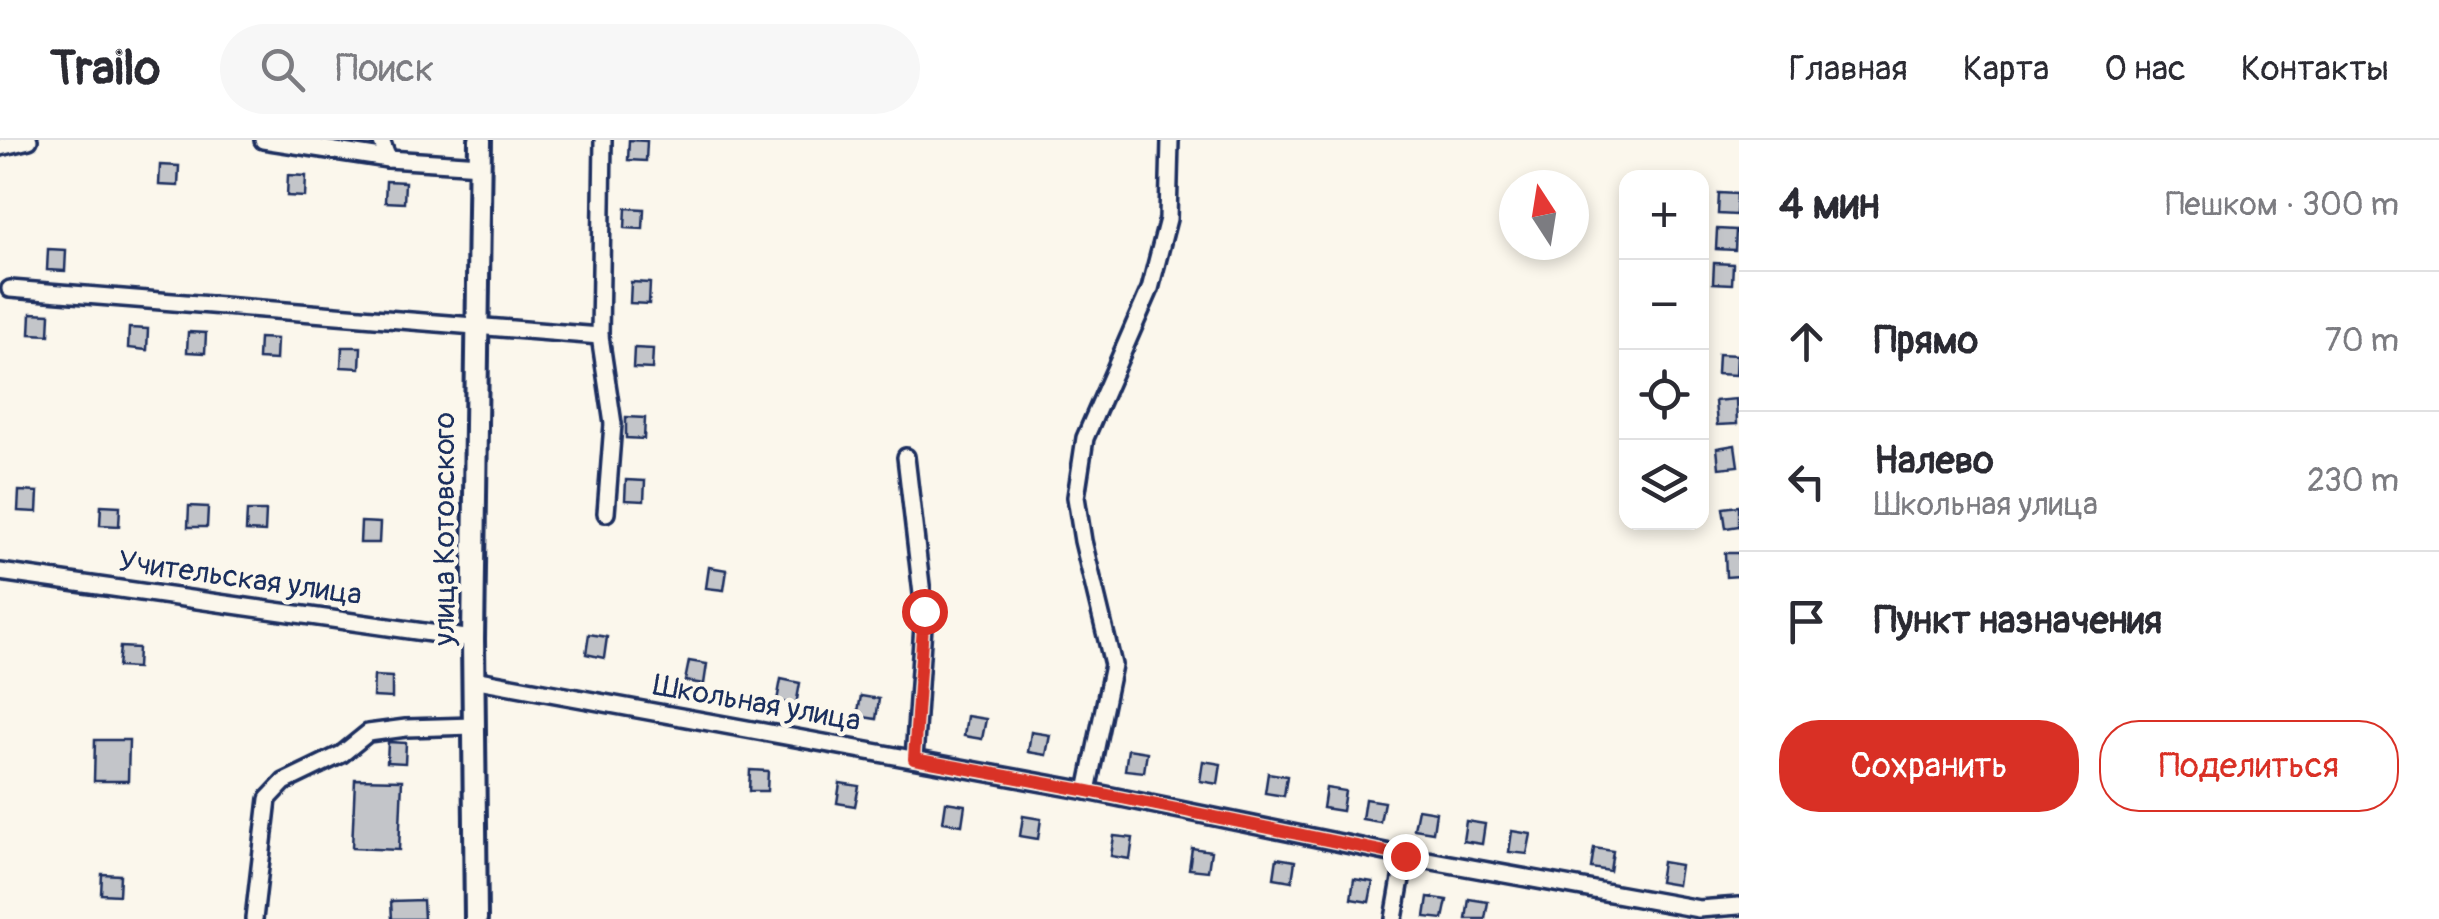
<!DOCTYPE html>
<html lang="ru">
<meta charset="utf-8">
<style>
:root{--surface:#fff;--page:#f7f7f7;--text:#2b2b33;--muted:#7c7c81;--line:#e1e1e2;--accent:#d93025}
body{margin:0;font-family:Pangolin,sans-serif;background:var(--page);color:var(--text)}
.controls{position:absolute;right:30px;top:30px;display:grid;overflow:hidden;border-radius:20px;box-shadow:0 5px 15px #0003}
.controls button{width:90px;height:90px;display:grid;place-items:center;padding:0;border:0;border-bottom:2px solid var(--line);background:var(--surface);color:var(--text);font:50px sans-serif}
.compass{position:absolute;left:1499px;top:30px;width:90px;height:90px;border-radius:50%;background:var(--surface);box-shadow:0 5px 15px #0003;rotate:348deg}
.stop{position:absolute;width:30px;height:30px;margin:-22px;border:8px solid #d93025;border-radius:50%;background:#fff}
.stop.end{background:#d93025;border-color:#fff;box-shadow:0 2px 10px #0008}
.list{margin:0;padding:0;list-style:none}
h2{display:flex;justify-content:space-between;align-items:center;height:130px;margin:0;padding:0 40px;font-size:42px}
h2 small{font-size:32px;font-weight:400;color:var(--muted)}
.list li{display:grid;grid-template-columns:65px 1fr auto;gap:30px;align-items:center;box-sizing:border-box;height:140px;padding:0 40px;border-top:2px solid var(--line)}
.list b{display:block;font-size:38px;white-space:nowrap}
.list p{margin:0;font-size:32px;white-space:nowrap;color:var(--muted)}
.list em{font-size:32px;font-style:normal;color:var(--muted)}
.actions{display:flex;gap:20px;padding:30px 40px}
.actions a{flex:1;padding:22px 0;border:2px solid var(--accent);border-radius:40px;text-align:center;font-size:35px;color:var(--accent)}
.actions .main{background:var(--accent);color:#fff}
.icon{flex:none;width:55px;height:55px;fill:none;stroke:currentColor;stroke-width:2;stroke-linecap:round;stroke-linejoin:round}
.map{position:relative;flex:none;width:1739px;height:779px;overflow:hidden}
header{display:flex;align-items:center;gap:60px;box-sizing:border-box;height:140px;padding:0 50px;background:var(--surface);border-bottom:2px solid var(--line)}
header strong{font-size:48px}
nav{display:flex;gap:55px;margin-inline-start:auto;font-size:35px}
.search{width:700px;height:90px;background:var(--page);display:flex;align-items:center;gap:25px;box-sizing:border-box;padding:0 35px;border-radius:55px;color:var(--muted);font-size:38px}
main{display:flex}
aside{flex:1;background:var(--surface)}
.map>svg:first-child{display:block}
.building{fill:#c3c5c9;stroke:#1b2f5e;stroke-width:2.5}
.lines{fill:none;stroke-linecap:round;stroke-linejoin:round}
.minor-casing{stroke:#1b2f5e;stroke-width:22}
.major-casing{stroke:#1b2f5e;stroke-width:28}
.minor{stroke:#fbf7ec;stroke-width:15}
.major{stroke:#fbf7ec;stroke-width:20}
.route{stroke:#d93025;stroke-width:12}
.labels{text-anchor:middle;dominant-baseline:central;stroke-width:9;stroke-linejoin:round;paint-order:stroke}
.street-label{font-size:30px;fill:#1b2f5e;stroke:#fbf7ec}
</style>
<header>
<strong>Trailo</strong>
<div class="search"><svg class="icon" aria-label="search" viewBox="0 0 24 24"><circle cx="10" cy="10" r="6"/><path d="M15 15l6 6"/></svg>Поиск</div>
<nav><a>Главная</a><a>Карта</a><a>О нас</a><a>Контакты</a></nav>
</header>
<main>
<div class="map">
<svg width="1739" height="779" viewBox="0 0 1739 779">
<rect width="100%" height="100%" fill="#fbf7ec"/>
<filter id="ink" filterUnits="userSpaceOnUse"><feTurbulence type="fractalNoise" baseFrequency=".01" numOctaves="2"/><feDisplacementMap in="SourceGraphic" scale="20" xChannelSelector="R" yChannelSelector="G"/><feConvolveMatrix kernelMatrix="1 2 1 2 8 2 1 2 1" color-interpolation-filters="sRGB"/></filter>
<g filter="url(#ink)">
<g class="building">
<polygon points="629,0 647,1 646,21 628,20"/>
<polygon points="160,25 179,26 178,46 159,45"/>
<polygon points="288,35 306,36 305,57 287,56"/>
<polygon points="386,41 405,42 404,63 385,62"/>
<polygon points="1719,53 1737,54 1736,75 1718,74"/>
<polygon points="626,68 644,69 643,89 625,88"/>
<polygon points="1717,89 1736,90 1735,110 1716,109"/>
<polygon points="48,109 66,110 65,131 47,130"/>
<polygon points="1714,123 1733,124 1732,144 1713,143"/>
<polygon points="631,142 650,143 649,164 630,163"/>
<polygon points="31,173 50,174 49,195 30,194"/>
<polygon points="129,188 148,189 147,210 128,208"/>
<polygon points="188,192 206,193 205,213 187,212"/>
<polygon points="259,198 277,199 276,220 258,219"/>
<polygon points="342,207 361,207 360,228 341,227"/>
<polygon points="634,208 653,209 652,229 633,228"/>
<polygon points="1718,214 1737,215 1736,235 1717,234"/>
<polygon points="1736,259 1737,284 1717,285 1715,261"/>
<polygon points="626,277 645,278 644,299 626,298"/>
<polygon points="1735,305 1738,326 1719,328 1717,308"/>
<polygon points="626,340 645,341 644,361 625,360"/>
<polygon points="19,351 38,352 37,372 18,371"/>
<polygon points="101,365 120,366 119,386 100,385"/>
<polygon points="189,366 208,367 207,387 188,387"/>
<polygon points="1739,366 1739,386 1726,388 1723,368"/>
<polygon points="247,371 266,371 265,392 246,391"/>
<polygon points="361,382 380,383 379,403 360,403"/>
<polygon points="1725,413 1739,413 1739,436 1726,437"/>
<polygon points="709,427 727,430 724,450 706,448"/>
<polygon points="589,494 607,497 604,518 586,514"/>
<polygon points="120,507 138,508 137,528 118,527"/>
<polygon points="689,521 707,524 704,544 685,541"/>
<polygon points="374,536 392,537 392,558 373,557"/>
<polygon points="781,539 800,543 796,565 777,561"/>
<polygon points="861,556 879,559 876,579 857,576"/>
<polygon points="967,576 986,579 982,599 964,596"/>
<polygon points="1031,592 1050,595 1046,615 1028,612"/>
<polygon points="95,600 129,600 128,641 94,641"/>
<polygon points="388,602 406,603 405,623 387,622"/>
<polygon points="1128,609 1147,612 1144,632 1125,630"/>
<polygon points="1203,621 1221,624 1218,644 1200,641"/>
<polygon points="750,630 768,631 767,651 749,651"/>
<polygon points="1268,633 1287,636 1284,656 1265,653"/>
<polygon points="355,639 402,640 399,710 352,708"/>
<polygon points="840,643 859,646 855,666 837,663"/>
<polygon points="1326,648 1345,651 1342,671 1323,668"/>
<polygon points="1365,659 1384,662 1380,682 1362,679"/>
<polygon points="946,662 965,665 962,685 943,682"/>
<polygon points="1418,669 1436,672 1433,692 1414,689"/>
<polygon points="1023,676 1041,679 1038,699 1020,696"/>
<polygon points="1466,681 1485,684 1482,704 1463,701"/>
<polygon points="1512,691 1531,694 1527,714 1509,712"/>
<polygon points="1114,696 1133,698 1130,719 1111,716"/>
<polygon points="1192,708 1211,711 1208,731 1189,729"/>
<polygon points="1594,708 1613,711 1610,731 1591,728"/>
<polygon points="1277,718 1295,721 1292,741 1274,738"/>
<polygon points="1662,722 1680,725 1677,745 1659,742"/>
<polygon points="102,734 120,735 119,755 101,754"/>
<polygon points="1354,739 1373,742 1369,762 1351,759"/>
<polygon points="1428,757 1447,760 1443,779 1425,777"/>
<polygon points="1469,759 1488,762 1485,779 1466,779"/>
<polygon points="423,760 424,779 392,779 391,761"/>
</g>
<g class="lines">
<defs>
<g id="minor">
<polyline points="263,0 388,19 481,25"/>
<polyline points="381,0 388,19"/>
<polyline points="603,0 600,196 613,284 606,373"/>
<polyline points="0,7 29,0"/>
<polyline points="10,149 600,196"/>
<polyline points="906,317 924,471 914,619"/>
<polyline points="0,432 473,499"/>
<polyline points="473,539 1087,651 1405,716 1699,769 1739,766"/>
<polyline points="1087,651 1113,525 1083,401 1076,357 1085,298 1150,149 1168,79 1170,0"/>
<polyline points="254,779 268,659 284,642 342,614 368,593 406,588 474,586"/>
<polyline points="1394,779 1405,716"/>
</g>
<polyline id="major" points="476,779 473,499 480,0"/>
</defs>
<use href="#minor" class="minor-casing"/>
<use href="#major" class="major-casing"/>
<use href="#minor" class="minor"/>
<use href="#major" class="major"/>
</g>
</g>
<g class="lines" filter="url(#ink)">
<polyline class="route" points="924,471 914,619 1088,651 1405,716"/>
</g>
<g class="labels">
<g class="street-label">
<text transform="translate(444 389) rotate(-90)">улица Котовского</text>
<text transform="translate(240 438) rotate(8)">Учительская улица</text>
<text transform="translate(757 563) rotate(10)">Школьная улица</text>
</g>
</g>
</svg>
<div class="controls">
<button>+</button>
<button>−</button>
<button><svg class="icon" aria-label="locate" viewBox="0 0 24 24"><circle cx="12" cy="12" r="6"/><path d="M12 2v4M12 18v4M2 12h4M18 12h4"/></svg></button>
<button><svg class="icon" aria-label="layers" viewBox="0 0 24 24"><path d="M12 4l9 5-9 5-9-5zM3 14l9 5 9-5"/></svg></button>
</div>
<svg class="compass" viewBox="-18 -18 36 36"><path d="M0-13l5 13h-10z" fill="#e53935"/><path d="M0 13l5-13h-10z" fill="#7c7c81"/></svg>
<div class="stop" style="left:924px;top:471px"></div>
<div class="stop end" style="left:1405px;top:716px"></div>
</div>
<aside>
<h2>4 мин<small>Пешком · 300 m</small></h2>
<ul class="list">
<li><svg class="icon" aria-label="ahead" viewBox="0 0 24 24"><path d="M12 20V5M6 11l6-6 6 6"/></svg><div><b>Прямо</b></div><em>70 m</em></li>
<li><svg class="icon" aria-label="left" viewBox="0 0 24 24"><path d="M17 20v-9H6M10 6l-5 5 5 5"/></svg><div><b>Налево</b><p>Школьная улица</p></div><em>230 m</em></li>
<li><svg class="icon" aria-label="arrive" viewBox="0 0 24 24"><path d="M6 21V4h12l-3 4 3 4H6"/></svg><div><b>Пункт назначения</b></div></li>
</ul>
<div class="actions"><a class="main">Сохранить</a><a>Поделиться</a></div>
</aside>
</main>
